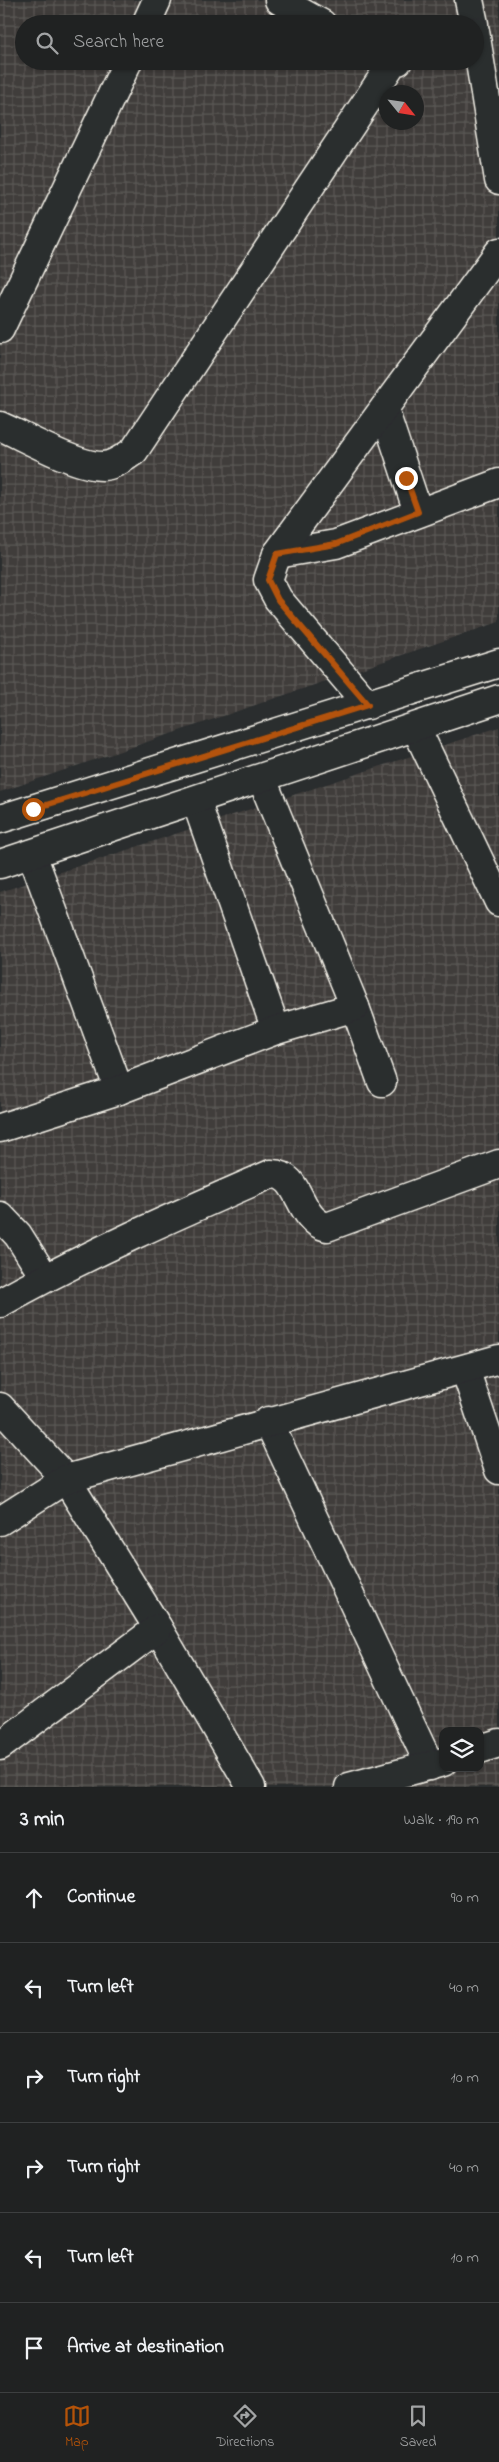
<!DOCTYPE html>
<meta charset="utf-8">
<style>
:root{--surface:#202222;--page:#282a2a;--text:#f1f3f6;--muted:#a2a4a5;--line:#3d3f40;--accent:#b45309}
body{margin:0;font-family:"Indie Flower",sans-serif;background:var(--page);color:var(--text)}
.controls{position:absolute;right:15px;bottom:15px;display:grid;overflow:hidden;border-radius:10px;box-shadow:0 1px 4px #0004}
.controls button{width:45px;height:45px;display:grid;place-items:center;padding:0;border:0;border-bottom:1px solid var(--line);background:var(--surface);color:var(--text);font:25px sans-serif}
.compass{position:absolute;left:379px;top:85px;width:45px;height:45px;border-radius:50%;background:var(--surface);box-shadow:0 1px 4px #0004;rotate:120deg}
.stop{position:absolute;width:15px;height:15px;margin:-11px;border:4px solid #b45309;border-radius:50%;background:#fff}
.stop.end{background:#b45309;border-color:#fff;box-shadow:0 1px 5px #0008}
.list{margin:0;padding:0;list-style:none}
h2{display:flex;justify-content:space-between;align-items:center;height:65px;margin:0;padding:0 20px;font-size:21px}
h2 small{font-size:16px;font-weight:400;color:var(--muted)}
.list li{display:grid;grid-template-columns:32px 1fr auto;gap:15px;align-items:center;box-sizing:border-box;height:90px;padding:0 20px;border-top:1px solid var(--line)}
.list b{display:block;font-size:19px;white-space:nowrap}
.list em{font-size:16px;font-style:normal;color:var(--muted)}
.icon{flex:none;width:28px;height:28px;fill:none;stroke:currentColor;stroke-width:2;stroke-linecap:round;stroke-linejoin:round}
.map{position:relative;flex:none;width:499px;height:1787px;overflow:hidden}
.search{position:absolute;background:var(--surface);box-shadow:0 1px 4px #0004;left:15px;right:15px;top:15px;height:55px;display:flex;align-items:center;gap:12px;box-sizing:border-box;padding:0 18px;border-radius:28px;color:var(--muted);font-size:19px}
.sheet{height:605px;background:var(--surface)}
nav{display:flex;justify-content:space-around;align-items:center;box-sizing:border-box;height:70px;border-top:1px solid var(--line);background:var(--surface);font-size:14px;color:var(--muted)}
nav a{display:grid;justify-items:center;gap:2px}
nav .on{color:var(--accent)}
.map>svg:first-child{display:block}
.industrial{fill:url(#industrial-grid);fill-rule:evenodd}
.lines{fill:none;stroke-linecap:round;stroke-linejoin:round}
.minor-casing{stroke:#f4f1e8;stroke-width:31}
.major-casing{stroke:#f4f1e8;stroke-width:31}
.minor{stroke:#2a2d2e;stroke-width:28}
.major{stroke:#2a2d2e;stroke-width:28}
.route{stroke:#b45309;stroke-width:6}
</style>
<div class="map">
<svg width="499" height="1787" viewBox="0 0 499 1787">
<defs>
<pattern id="industrial-grid" width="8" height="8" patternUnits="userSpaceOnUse" patternTransform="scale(1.25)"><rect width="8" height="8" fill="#3f3c3a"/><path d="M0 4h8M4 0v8" fill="none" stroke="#5b5956"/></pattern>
</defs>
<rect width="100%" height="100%" fill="#2a2d2e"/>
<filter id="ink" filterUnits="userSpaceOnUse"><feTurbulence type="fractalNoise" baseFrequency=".02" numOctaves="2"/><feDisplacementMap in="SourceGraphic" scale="10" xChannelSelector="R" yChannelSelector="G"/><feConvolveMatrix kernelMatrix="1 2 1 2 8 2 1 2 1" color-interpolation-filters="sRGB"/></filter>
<g filter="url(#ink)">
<g class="industrial">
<path d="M0 0H499V622L0 792ZM24 24H475V61H24ZM386 92H416V122H386Z"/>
<path d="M499 727V1787H0V892ZM443 1731H480V1768H443Z"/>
</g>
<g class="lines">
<defs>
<g id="minor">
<polyline points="279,0 322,24"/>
<polyline points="469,0 474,24"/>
<polyline points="146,24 157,0"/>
<polyline points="475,31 499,180"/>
<polyline points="0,329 128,61"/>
<polyline points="384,409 418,512"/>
<path d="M0 426C25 437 76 466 102 466 114 466 125 457 134 451L393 62 398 61"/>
<polyline points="277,554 336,544 499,483"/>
<polyline points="368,705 278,599 268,580 277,554 499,252"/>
<polyline points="416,728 499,902"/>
<polyline points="196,801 276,1030"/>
<polyline points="32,854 119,1090"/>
<polyline points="355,1007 382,1082"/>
<polyline points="0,1128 119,1090 276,1030 355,1007 262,779"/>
<polyline points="0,1216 18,1235 45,1278"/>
<path d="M0 1303C87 1254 179 1214 271 1174 302 1173 296 1219 327 1227L499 1164"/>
<polyline points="465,1369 499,1470"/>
<polyline points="0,1407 66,1479 158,1628 251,1787"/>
<polyline points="268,1421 430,1766"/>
<polyline points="0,1521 66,1479 499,1359"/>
<polyline points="0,1746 158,1628"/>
<polyline points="480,1749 499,1743"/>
<polyline points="349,1787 443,1762"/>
</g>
<g id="major">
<polyline points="0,819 499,663"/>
<polyline points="0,864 499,699"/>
</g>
</defs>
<use href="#minor" class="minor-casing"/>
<use href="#major" class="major-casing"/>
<use href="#minor" class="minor"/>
<use href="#major" class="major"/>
</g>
</g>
<g class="lines" filter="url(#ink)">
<polyline class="route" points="33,809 368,705 278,600 268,580 277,554 336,544 418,512 406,478"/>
</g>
</svg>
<div class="controls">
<button><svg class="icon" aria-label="layers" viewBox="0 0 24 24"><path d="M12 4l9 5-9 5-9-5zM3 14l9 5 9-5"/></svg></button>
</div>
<svg class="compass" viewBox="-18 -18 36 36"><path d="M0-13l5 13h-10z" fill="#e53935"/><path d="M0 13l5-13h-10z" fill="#a2a4a5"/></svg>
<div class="stop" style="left:33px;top:809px"></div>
<div class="stop end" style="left:406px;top:478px"></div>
<div class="search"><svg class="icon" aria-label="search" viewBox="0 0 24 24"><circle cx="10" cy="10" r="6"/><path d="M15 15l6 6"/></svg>Search here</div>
</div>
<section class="sheet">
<h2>3 min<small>Walk · 190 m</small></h2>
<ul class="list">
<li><svg class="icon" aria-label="ahead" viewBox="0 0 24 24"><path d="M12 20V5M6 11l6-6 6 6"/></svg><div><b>Continue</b></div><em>90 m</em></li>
<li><svg class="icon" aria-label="left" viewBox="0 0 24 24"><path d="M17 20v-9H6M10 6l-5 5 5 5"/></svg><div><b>Turn left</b></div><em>40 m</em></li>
<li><svg class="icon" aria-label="right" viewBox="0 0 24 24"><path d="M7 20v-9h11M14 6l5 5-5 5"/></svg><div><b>Turn right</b></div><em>10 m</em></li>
<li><svg class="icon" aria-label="right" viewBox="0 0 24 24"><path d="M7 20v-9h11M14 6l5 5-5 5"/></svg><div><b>Turn right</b></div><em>40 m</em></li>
<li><svg class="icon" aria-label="left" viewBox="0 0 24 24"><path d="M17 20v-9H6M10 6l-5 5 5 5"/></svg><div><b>Turn left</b></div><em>10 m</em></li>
<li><svg class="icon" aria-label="arrive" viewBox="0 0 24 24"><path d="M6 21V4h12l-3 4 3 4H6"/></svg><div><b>Arrive at destination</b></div></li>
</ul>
</section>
<nav>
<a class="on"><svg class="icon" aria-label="map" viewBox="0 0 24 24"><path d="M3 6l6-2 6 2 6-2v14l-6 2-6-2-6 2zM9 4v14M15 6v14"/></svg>Map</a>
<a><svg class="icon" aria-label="directions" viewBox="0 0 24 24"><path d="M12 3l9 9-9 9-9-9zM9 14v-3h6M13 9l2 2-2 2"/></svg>Directions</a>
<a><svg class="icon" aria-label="saved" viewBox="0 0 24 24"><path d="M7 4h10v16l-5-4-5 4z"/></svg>Saved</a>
</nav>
